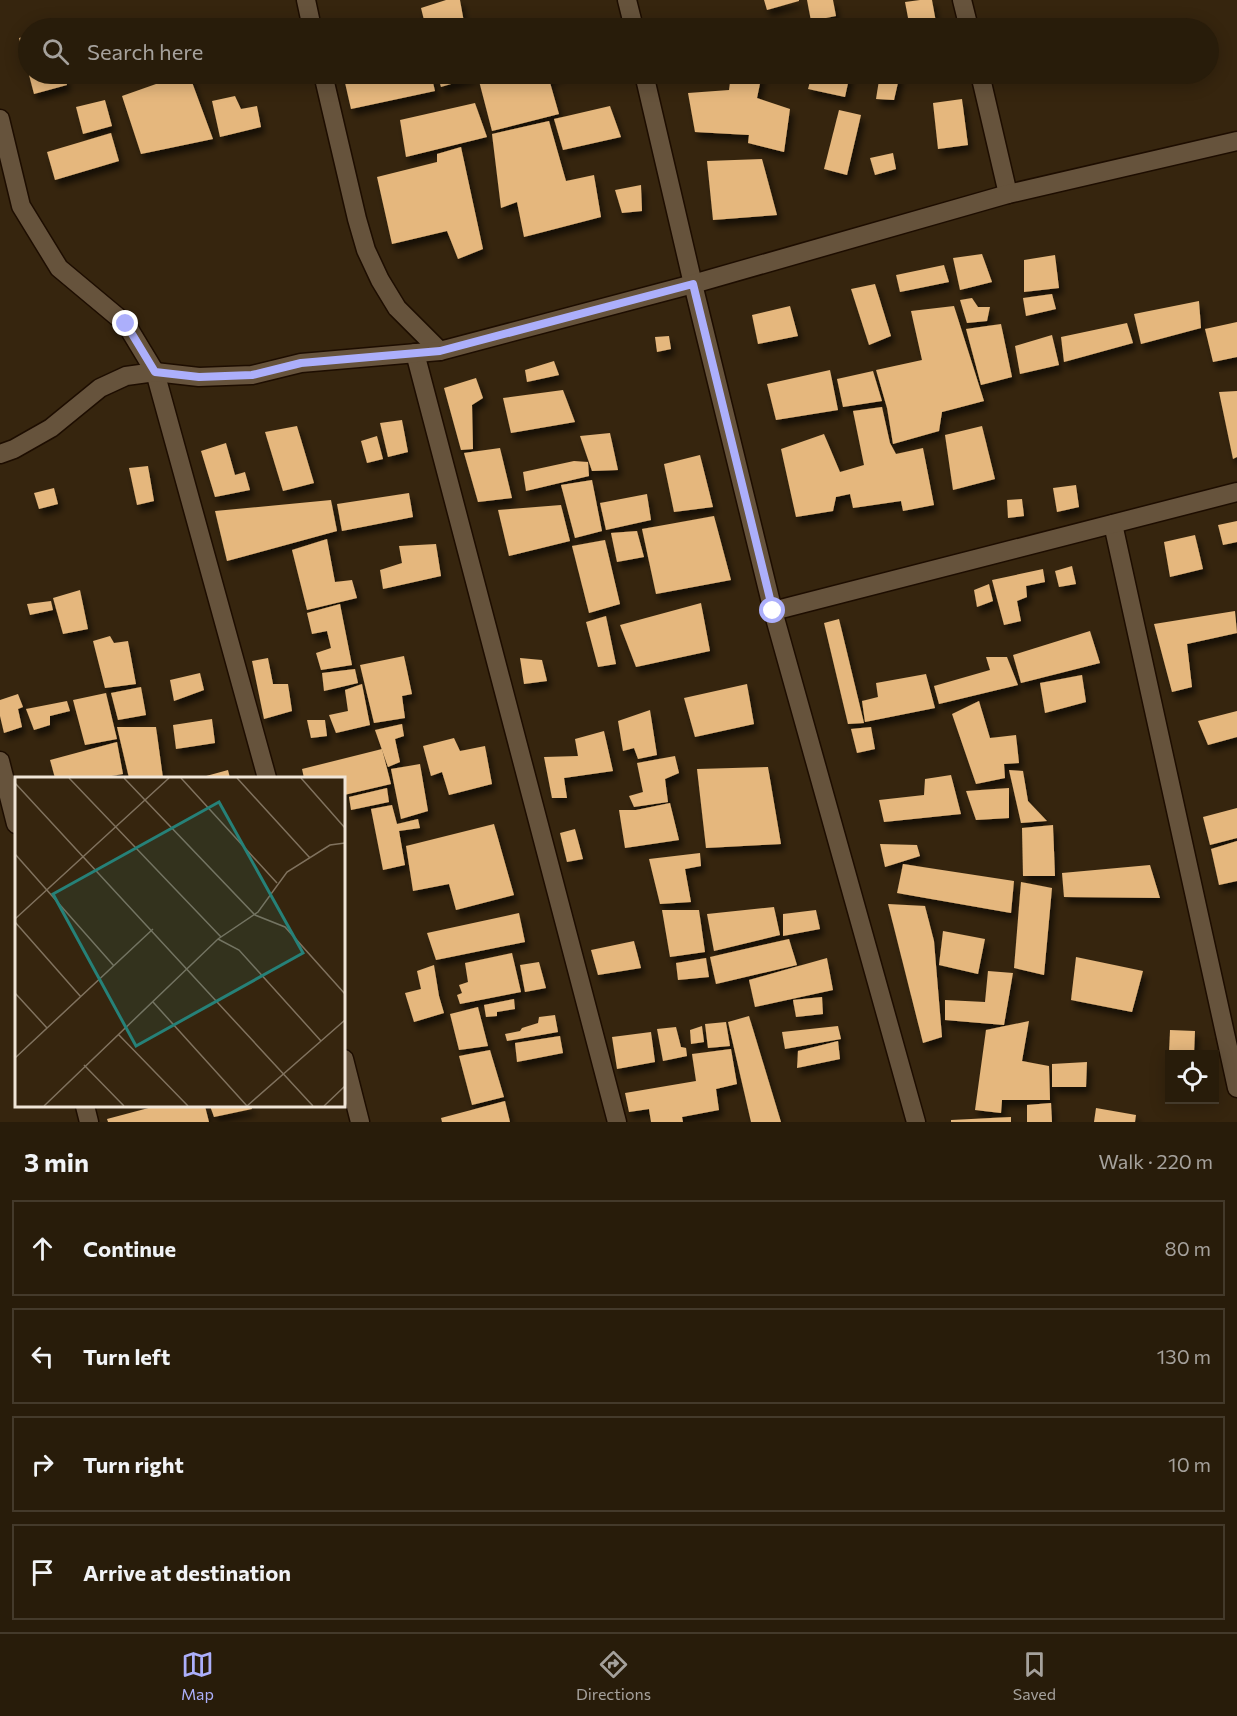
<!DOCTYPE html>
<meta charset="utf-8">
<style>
:root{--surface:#281c0a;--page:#302513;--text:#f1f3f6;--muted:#a5a19c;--line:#443a2b;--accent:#acaffb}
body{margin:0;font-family:Commissioner,sans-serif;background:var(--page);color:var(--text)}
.controls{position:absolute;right:18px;bottom:18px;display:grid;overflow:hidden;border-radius:0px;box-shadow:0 3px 15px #0003}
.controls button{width:54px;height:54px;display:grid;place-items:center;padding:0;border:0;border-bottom:2px solid var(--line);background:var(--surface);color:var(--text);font:30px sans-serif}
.stop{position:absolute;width:18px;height:18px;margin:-14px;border:4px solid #acaffb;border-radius:50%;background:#fff}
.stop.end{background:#acaffb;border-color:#fff;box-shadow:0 2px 6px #0008}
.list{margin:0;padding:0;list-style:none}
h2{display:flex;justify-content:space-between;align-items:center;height:78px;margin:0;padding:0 24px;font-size:26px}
h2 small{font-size:20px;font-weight:400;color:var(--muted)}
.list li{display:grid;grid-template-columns:39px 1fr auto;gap:18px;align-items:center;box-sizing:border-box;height:96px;margin:0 12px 12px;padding:0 12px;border:2px solid var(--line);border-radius:0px}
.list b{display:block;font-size:22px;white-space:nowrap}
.list em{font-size:20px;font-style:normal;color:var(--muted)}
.icon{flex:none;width:33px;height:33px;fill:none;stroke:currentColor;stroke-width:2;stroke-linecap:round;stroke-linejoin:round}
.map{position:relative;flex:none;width:1237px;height:1122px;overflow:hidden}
.search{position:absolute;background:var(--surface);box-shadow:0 3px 15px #0003;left:18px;right:18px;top:18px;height:66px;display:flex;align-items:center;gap:15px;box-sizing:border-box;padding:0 21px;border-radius:33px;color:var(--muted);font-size:22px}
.sheet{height:510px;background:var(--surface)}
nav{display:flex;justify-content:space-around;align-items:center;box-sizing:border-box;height:84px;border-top:2px solid var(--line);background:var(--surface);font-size:16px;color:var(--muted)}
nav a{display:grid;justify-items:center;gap:3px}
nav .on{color:var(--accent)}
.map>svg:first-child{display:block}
.building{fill:#e5b77d;filter:url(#shadow)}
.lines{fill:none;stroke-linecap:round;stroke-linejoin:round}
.minor-casing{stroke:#1d0d00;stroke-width:21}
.minor{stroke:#66533c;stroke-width:18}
.route{stroke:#acaffb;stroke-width:8}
.inset-road{fill:none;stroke:#80725e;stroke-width:1.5}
.view{fill:#268178;fill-opacity:0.15;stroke:#268178;stroke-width:3}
.inset-edge{fill:none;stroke:#f0e5d7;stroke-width:3}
</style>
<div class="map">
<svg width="1237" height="1122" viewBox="0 0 1237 1122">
<defs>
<filter id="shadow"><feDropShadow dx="3.5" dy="6" stdDeviation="3" flood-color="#0009"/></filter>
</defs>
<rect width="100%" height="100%" fill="#36250e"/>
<g class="building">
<polygon points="446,0 460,0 465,28 426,28 421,8"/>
<polygon points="764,0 799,0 799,1 767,10"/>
<polygon points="807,0 833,0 836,16 811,21"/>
<polygon points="920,0 932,0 937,28 910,28 905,2"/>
<polygon points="28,36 28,52 23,53 19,38"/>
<polygon points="35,74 64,74 67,85 34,94 29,75"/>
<polygon points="154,74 189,74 213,139 141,154 122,96 156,84"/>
<polygon points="343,74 431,74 435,91 351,109"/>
<polygon points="437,74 473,74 474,77 441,87"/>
<polygon points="487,74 562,74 549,79 559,114 492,131 478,77"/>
<polygon points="731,74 762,74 757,98 790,109 784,152 748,143 749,135 695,132 688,93 729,90"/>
<polygon points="812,74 850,74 845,97 808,89"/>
<polygon points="880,74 900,74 894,100 876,99"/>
<polygon points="235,96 241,109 257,106 261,127 220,137 212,101"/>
<polygon points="962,99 968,145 938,149 933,103"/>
<polygon points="105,100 112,126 83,134 76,107"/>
<polygon points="475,103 487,137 406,157 400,120"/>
<polygon points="610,106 621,137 563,150 554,119"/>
<polygon points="839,110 861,115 847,175 824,169"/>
<polygon points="549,121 566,181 594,175 601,217 524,237 517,202 501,208 492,134"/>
<polygon points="111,133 119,161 55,180 47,152"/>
<polygon points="461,147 483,249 458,259 447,231 392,244 377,177 437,162 437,154"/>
<polygon points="893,153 896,169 875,175 870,158"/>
<polygon points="762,159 777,215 713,220 707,161"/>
<polygon points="641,185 642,211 622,213 615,190"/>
<polygon points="982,254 992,282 960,290 953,258"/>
<polygon points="1055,255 1059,288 1024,292 1024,260"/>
<polygon points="944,265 949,282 900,292 896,275"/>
<polygon points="875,284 891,336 869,345 851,289"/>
<polygon points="1052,294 1056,309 1026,316 1023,298"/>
<polygon points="972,298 978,307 990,307 987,321 967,323 960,300"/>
<polygon points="1199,301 1201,328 1141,344 1134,314"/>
<polygon points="790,306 798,336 758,344 752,315"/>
<polygon points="954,306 984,401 942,412 939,431 893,444 887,408 876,370 922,360 911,311"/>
<polygon points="1237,322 1237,357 1213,362 1205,329"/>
<polygon points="1127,323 1133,343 1064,362 1061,337"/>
<polygon points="1001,324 1012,377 981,385 966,329"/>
<polygon points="1052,335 1059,365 1020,374 1015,346"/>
<polygon points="669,336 671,349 657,352 655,337"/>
<polygon points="554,361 559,375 527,382 525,370"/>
<polygon points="830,370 838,410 776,420 767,384"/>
<polygon points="873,371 882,401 843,407 837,379"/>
<polygon points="476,378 483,398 472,405 473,449 461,450 444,388"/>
<polygon points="563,390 575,422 511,433 503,398"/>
<polygon points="1237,391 1237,457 1233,459 1219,392"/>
<polygon points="882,407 890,443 896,454 923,448 934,505 903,511 901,501 853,508 850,494 836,497 833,511 796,517 781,449 824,434 840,472 864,465 853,411"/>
<polygon points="402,420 408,452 388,457 380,423"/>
<polygon points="297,426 314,483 283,491 265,432"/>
<polygon points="982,426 995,479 953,490 945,435"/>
<polygon points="610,433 618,470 592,471 580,436"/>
<polygon points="377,436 383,459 367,463 361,441"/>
<polygon points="226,443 235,475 245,472 250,490 215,497 201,451"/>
<polygon points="500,448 512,498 478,502 464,453"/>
<polygon points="700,455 713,507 674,512 664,464"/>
<polygon points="574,461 588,462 589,476 526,491 523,472"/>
<polygon points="148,466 154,501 137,505 129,468"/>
<polygon points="592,480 602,531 575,538 561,485"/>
<polygon points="1076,485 1079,507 1057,512 1053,488"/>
<polygon points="54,488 58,504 39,509 34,493"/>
<polygon points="409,493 413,517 342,531 337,504"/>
<polygon points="647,494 651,520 606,530 600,503"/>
<polygon points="1022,499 1024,516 1008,518 1007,500"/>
<polygon points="331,500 337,531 227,561 215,511"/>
<polygon points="561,505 570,541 509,556 498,510"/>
<polygon points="714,516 731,580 656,594 642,529"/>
<polygon points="1237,521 1237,542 1223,545 1218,525"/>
<polygon points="637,531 644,557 617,562 611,533"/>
<polygon points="1195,535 1203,569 1170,577 1164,542"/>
<polygon points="327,539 335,582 352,580 357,598 307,610 292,550"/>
<polygon points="605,540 620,604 589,613 572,546"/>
<polygon points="436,544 441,576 383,589 380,570 402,563 399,546"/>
<polygon points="1072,566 1076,584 1059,587 1055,571"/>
<polygon points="1043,569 1045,582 1026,586 1027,597 1017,601 1021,621 1004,625 992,580"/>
<polygon points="989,584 993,601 977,607 974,590"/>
<polygon points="80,590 88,629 63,634 53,598"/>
<polygon points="51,601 53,610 30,615 27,604"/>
<polygon points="701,603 710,651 636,667 620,625"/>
<polygon points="340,604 352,665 321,670 316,653 331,648 327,631 312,634 307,613"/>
<polygon points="1235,611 1237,633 1187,644 1192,687 1172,692 1154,624"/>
<polygon points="606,616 616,664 598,667 586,622"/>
<polygon points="839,619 864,723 848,724 824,623"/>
<polygon points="1090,631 1100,663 1021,683 1013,655"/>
<polygon points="110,636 114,643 128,641 136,684 105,688 93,641"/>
<polygon points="404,656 412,694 402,696 405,718 374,723 360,665"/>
<polygon points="986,657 1007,657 1018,685 939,704 934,686 990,670"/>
<polygon points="268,658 273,684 288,684 292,711 264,719 252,661"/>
<polygon points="520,658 542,660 547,681 524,684"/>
<polygon points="355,669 358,683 324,691 322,673"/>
<polygon points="200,673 204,690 174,701 170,680"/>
<polygon points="926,674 935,708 865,722 862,701 878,697 876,683"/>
<polygon points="1082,675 1086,702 1045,713 1040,683"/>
<polygon points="362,684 370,725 336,733 329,715 348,711 345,690"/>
<polygon points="747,684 754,724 695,737 684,698"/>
<polygon points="141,687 146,715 118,720 111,693"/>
<polygon points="106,693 117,739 85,745 73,700"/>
<polygon points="18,694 23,707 18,709 22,727 4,733 0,716 0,700"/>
<polygon points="67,701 70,711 50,716 50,725 34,730 26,709"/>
<polygon points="979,701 990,738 1016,735 1019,763 1004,764 1005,778 976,784 952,714"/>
<polygon points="650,710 657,755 638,759 634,748 623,751 618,721"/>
<polygon points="1237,711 1237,737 1208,745 1198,721"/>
<polygon points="212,719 215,743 176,749 173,725"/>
<polygon points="307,720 325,720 327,736 311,738"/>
<polygon points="402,724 404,736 395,739 400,762 388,767 375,730"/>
<polygon points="117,727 156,727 163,778 129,778"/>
<polygon points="871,727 875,749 857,753 851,729"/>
<polygon points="604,731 613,771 564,778 567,798 552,798 544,757 578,756 575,739"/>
<polygon points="454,738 460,751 485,746 492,784 449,795 442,772 431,776 423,746"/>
<polygon points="117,742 123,774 100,778 55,778 50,760"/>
<polygon points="382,749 391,784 344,795 344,778 304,778 302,769"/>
<polygon points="675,756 679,773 665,779 668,802 634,807 629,796 643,792 637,763"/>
<polygon points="420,764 428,811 401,819 391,769"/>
<polygon points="768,767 781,844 706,848 697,769"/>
<polygon points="228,770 230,778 199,778"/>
<polygon points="1009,770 1023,771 1028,801 1047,821 1021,823"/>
<polygon points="951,775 961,814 884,822 879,800 924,795 925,779"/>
<polygon points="387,788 389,802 351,810 349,797"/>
<polygon points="1009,788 1009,818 976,820 966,791"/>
<polygon points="670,803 679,840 625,848 619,810 636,810"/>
<polygon points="392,805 397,824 418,819 420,828 399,831 405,865 383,870 371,809"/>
<polygon points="1237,808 1237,838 1210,845 1203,817"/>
<polygon points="494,824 514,895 456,910 449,884 413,891 406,846"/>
<polygon points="1053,825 1055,876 1023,876 1022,828"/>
<polygon points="575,829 583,859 567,862 560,833"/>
<polygon points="1237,841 1237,881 1219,885 1211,849"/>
<polygon points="880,844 917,845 920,856 885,867"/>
<polygon points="700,853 701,866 685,869 691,902 660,904 649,859"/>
<polygon points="903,864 1014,881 1011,913 897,893"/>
<polygon points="1150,865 1160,898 1064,897 1062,873"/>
<polygon points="1021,882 1052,888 1044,975 1014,968"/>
<polygon points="888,904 925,906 934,941 942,1037 923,1043"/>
<polygon points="774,907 780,935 714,951 707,914"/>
<polygon points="662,910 699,910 705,952 670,957"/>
<polygon points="816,910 820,929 783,936 783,914"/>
<polygon points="519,913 525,942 436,960 427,933"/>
<polygon points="943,931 985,939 978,974 939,965"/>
<polygon points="789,939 797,965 716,984 710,957"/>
<polygon points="634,941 641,968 598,975 591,950"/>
<polygon points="512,953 521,992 460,1004 457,995 462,993 459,985 468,982 465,963"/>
<polygon points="1076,957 1143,971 1132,1012 1071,1000"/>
<polygon points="706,958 709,977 678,980 676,963"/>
<polygon points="827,958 833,990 755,1007 749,980"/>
<polygon points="539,962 546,988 525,992 520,965"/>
<polygon points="434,965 439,996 444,1013 414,1022 405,993 421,989 417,971"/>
<polygon points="988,971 1013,973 1004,1025 945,1020 945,1000 985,1002"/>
<polygon points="822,997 823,1014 796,1017 793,1000"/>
<polygon points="514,999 515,1009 497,1012 497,1016 486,1017 484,1005"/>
<polygon points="478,1007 488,1046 459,1050 450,1014"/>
<polygon points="555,1015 558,1032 507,1041 505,1034 520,1031 522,1028 538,1023 539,1017"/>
<polygon points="749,1016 781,1122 751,1122 728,1022"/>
<polygon points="1029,1021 1022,1061 1049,1066 1050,1100 1002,1100 1001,1113 975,1110 986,1030"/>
<polygon points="726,1022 730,1046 708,1048 705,1024"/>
<polygon points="702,1026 704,1042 691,1044 690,1030"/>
<polygon points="838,1026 841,1039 785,1049 782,1032"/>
<polygon points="676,1027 681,1047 686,1048 687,1056 663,1061 657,1029"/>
<polygon points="1170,1030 1195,1031 1194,1054 1169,1053"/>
<polygon points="651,1032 655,1062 617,1069 612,1037"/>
<polygon points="560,1036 563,1053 517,1062 515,1043"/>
<polygon points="838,1041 840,1059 797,1068 798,1051"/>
<polygon points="731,1049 737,1084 716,1089 719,1110 682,1117 683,1122 651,1122 649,1109 629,1112 625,1093 696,1081 692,1054"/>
<polygon points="490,1050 504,1097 472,1105 459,1056"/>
<polygon points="1087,1062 1086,1087 1052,1087 1052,1064"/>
<polygon points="505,1101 510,1122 442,1122 441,1118"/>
<polygon points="1051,1103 1052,1122 1027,1122 1027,1105"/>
<polygon points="156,1106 205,1106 209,1122 108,1122 107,1119"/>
<polygon points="210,1106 251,1106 252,1109 214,1117"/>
<polygon points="1096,1108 1136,1115 1135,1122 1094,1122"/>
<polygon points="1011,1117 1011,1122 951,1122 951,1120"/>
</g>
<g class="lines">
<defs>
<g id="minor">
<polyline points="306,0 312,28"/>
<polyline points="627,0 634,28"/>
<polyline points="962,0 969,28"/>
<polyline points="323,74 357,219 366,250 380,280 397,308 440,351"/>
<polyline points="644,74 693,284 773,611 916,1122"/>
<polyline points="980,74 1008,194"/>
<polyline points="0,119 21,206 59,268 126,324 155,372 267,778"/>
<polyline points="415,353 617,1122"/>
<polyline points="0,454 14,449 51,428 100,388 126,376 155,372 199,377 252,375 301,363 440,351 693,284 1008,194 1237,141"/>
<polyline points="1113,524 1237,1088"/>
<polyline points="773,611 1237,492"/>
<polyline points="0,761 16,824"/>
<polyline points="344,1059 360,1122"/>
<polyline points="85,1106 89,1122"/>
</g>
</defs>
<use href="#minor" class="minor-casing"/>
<use href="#minor" class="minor"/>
</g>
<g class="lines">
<polyline class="route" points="126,324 155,372 199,377 252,375 301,363 440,351 693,284 773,611"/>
</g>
<g transform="translate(15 777)">
<rect width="330" height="330" fill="#36250e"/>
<path class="inset-road" d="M54 1 206 160M109 1 240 138 270 150 330 217M166 1 262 106M222 1 295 81M286 1 330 51M0 6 298 329M0 77 99 189M0 142 154 1M0 145 66 220M203 162 224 173 306 264M0 216 32 251M138 225 232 329M103 257 173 329M0 281 138 152M69 288 109 329M29 329 203 162 243 135 272 95 315 68 330 66M232 329 330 243M309 329 330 309"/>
<path class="view" d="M204 25 288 176 121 269 38 117Z"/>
<rect width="330" height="330" class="inset-edge"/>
</g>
</svg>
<div class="controls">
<button><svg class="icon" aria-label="locate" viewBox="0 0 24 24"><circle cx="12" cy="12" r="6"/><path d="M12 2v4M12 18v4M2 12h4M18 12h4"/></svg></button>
</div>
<div class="stop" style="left:773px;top:611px"></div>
<div class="stop end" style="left:126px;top:324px"></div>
<div class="search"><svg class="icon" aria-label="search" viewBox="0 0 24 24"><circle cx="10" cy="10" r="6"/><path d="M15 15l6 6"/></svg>Search here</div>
</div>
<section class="sheet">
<h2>3 min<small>Walk · 220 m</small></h2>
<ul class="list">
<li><svg class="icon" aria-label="ahead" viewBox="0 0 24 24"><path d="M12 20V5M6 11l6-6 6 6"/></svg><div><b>Continue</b></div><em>80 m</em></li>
<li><svg class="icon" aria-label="left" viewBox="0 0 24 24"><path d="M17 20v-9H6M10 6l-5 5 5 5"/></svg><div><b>Turn left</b></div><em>130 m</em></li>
<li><svg class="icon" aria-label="right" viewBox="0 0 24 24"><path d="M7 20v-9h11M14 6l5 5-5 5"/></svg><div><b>Turn right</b></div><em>10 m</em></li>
<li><svg class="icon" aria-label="arrive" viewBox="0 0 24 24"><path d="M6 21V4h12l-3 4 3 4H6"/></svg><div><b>Arrive at destination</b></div></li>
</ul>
</section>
<nav>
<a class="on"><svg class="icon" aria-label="map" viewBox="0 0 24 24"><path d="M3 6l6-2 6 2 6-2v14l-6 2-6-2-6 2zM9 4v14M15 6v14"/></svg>Map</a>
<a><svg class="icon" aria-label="directions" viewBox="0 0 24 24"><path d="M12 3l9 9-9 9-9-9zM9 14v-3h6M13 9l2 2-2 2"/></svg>Directions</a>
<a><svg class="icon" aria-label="saved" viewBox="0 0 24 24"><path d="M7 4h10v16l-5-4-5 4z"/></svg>Saved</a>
</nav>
